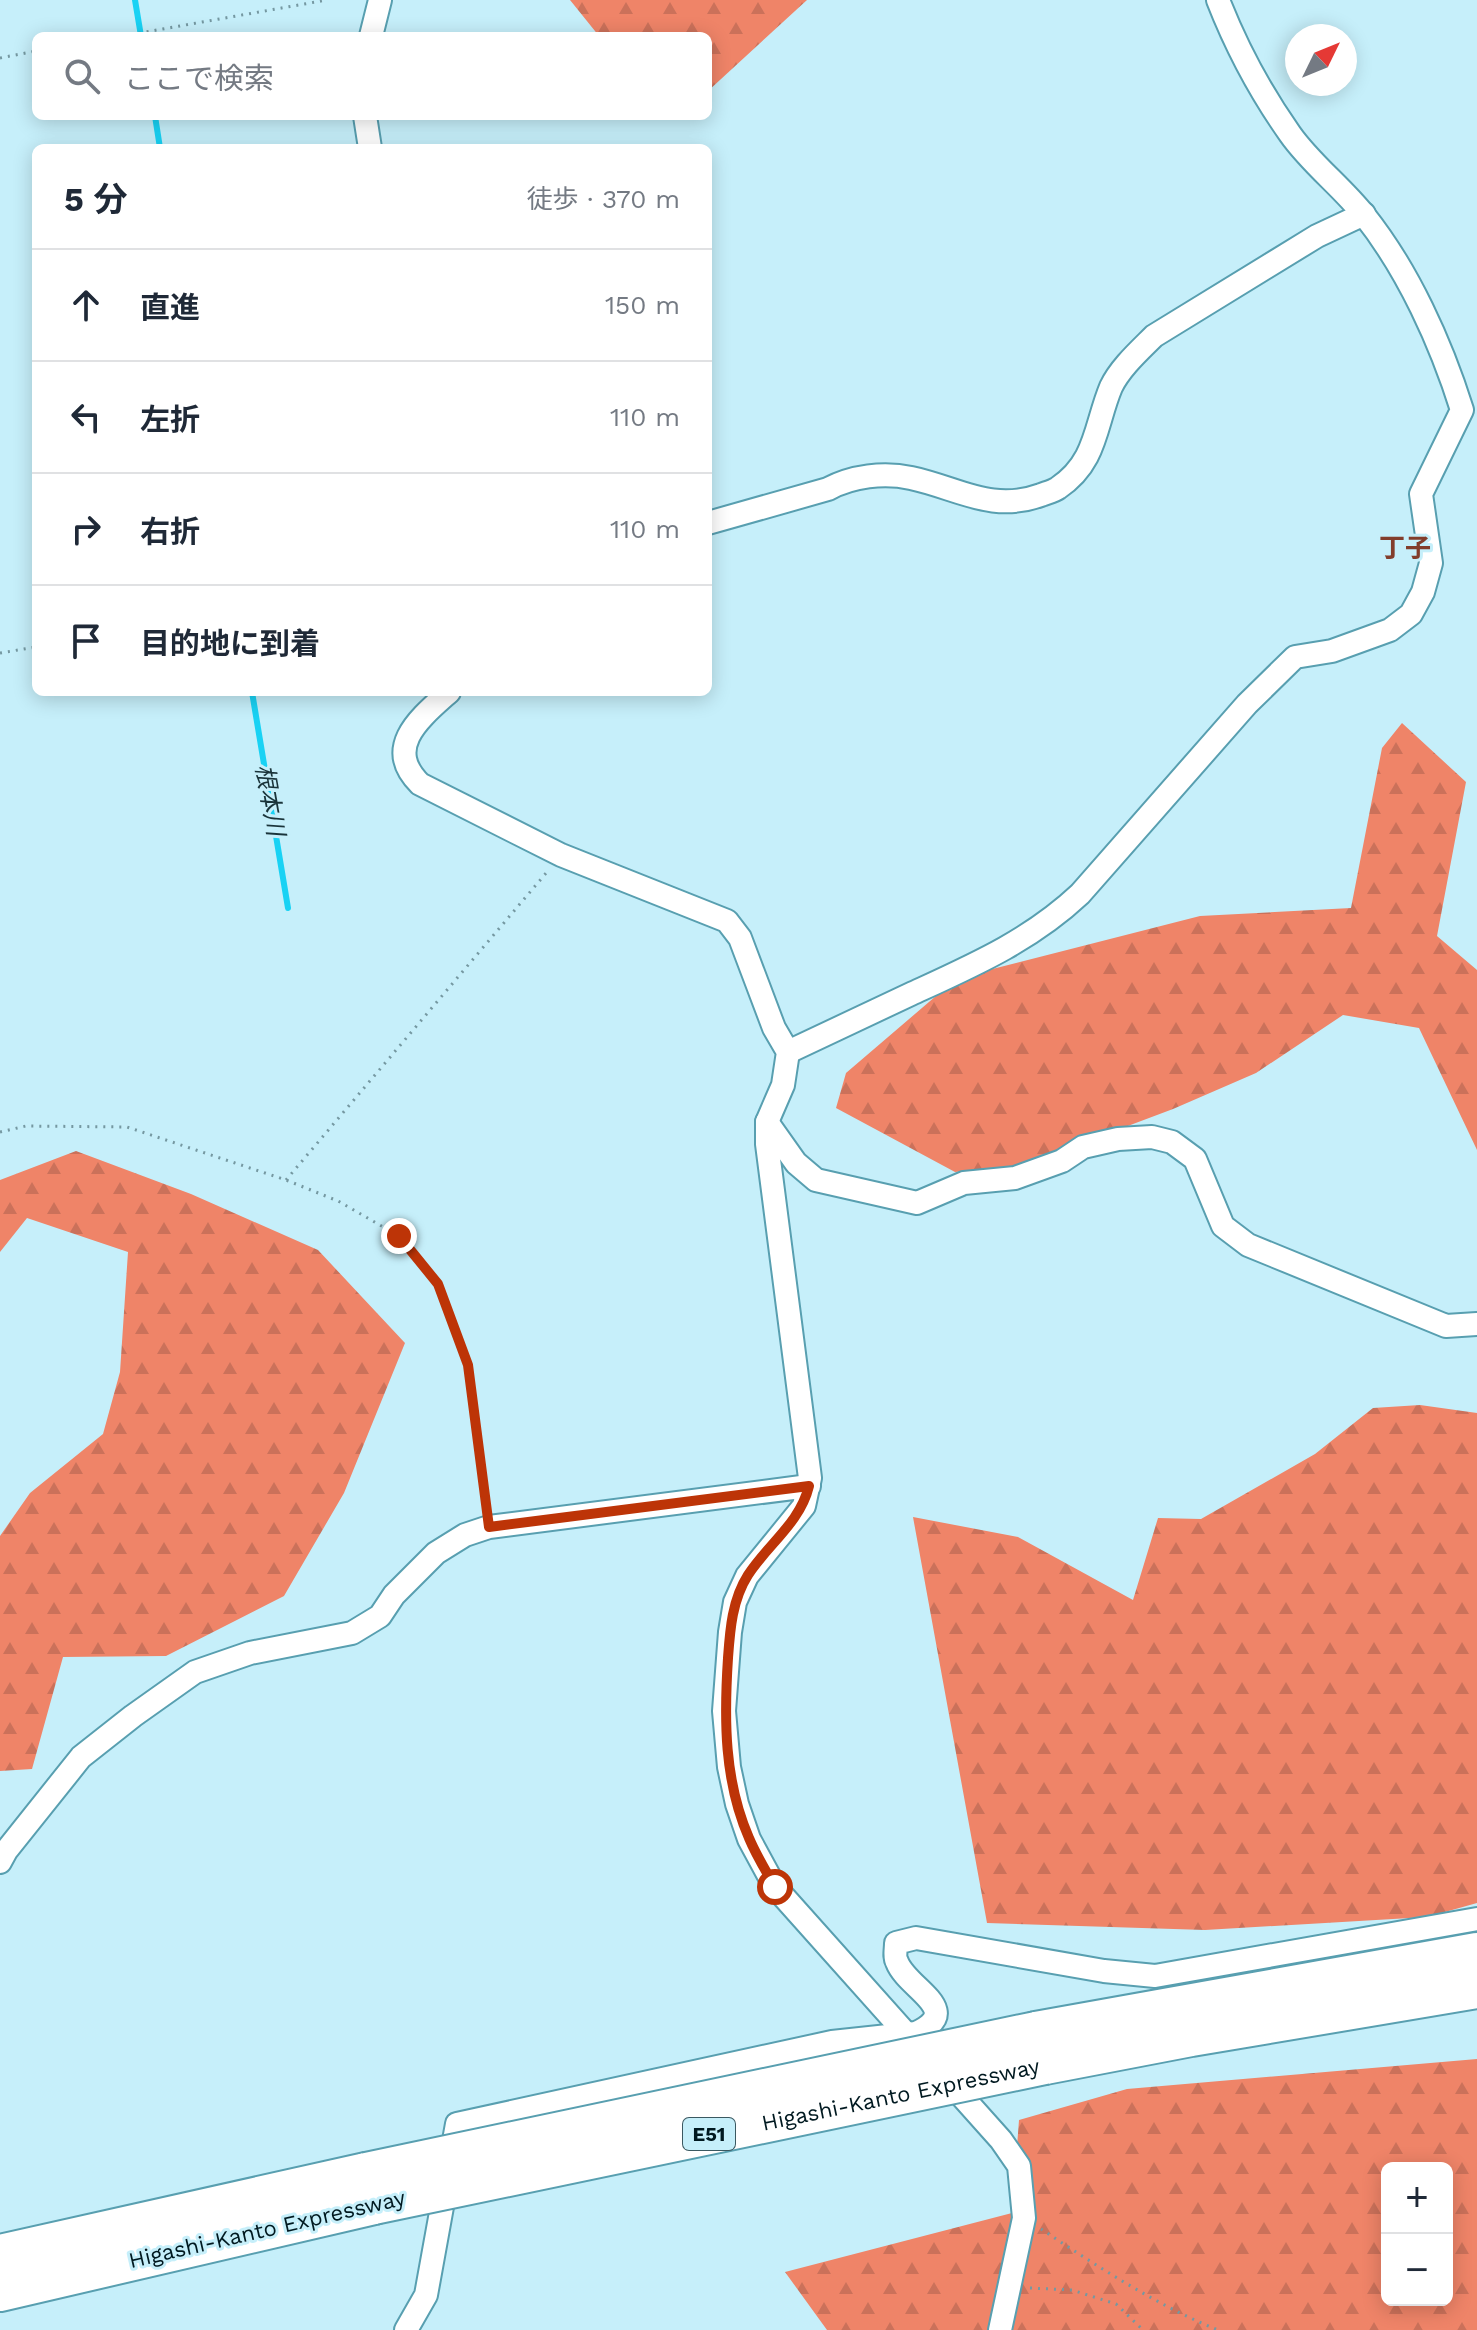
<!DOCTYPE html>
<html lang="ja">
<meta charset="utf-8">
<style>
:root{--surface:#fff;--page:#f2f2f3;--text:#1f2937;--muted:#747a83;--line:#e0e1e3}
body{margin:0;font-family:"Work Sans","Noto Sans JP",sans-serif;background:var(--page);color:var(--text)}
.controls{position:absolute;right:24px;bottom:24px;display:grid;overflow:hidden;border-radius:12px;box-shadow:0 4px 20px #0003}
.controls button{width:72px;height:72px;display:grid;place-items:center;padding:0;border:0;border-bottom:2px solid var(--line);background:var(--surface);color:var(--text);font:40px sans-serif}
.compass{position:absolute;left:1285px;top:24px;width:72px;height:72px;border-radius:50%;background:var(--surface);box-shadow:0 4px 20px #0003;rotate:47deg}
.stop{position:absolute;width:24px;height:24px;margin:-18px;border:6px solid #bd3407;border-radius:50%;background:#fff}
.stop.end{background:#bd3407;border-color:#fff;box-shadow:0 2px 8px #0008}
.list{margin:0;padding:0;list-style:none}
h2{display:flex;justify-content:space-between;align-items:center;height:104px;margin:0;padding:0 32px;font-size:34px}
h2 small{font-size:26px;font-weight:400;color:var(--muted)}
.list li{display:grid;grid-template-columns:52px 1fr auto;gap:24px;align-items:center;box-sizing:border-box;height:112px;padding:0 32px;border-top:2px solid var(--line)}
.list b{display:block;font-size:30px;white-space:nowrap}
.list em{font-size:26px;font-style:normal;color:var(--muted)}
.icon{flex:none;width:44px;height:44px;fill:none;stroke:currentColor;stroke-width:2;stroke-linecap:round;stroke-linejoin:round}
.map{position:relative;flex:none;width:1477px;height:2330px;overflow:hidden}
.search{position:absolute;background:var(--surface);box-shadow:0 4px 20px #0003;left:32px;top:32px;width:680px;height:88px;display:flex;align-items:center;gap:20px;box-sizing:border-box;padding:0 28px;border-radius:12px;color:var(--muted);font-size:30px}
.panel{position:absolute;background:var(--surface);box-shadow:0 4px 20px #0003;left:32px;top:144px;width:680px;height:552px;border-radius:12px}
.map>svg:first-child{display:block}
.forest{fill:url(#forest-firs);fill-rule:evenodd}
.lines{fill:none;stroke-linecap:round;stroke-linejoin:round}
.stream{stroke:#19d2f4;stroke-width:6}
.street-casing{stroke:#589fb0;stroke-width:26}
.highway-casing{stroke:#589fb0;stroke-width:44}
.path{stroke:#7598a1;stroke-width:3;stroke-dasharray:2 6;stroke-linecap:butt}
.street{stroke:#fff;stroke-width:22}
.highway{stroke:#fff;stroke-width:40}
.highway-bridge-casing{stroke:#589fb0;stroke-width:44;stroke-linecap:butt}
.highway-bridge{stroke:#fff;stroke-width:40}
.route{stroke:#bd3407;stroke-width:10}
.labels{text-anchor:middle;dominant-baseline:central;stroke-width:6;stroke-linejoin:round;paint-order:stroke}
.shield{fill:#c6effa;stroke:#3b5961;stroke-width:2}
.shield-label{font-size:20px;font-weight:bold;fill:#001920}
.street-label{font-size:22px;fill:#001920;stroke:#c6effa}
.water-label{font-size:24px;font-style:italic;fill:#1a343a;stroke:#c6effa}
.quarter-label{font-size:26px;font-weight:bold;fill:#823d2b;stroke:#c6effa}
</style>
<div class="map">
<svg width="1477" height="2330" viewBox="0 0 1477 2330">
<defs>
<pattern id="forest-firs" width="22" height="20" patternUnits="userSpaceOnUse" patternTransform="scale(2)"><rect width="22" height="20" fill="#ef8468"/><path d="M5 1l3.5 6h-7zM16 11l3.5 6h-7z" fill="#cb715a"/></pattern>
</defs>
<rect width="100%" height="100%" fill="#c6effa"/>
<g class="forest">
<polygon points="570,0 807,0 708,91 708,36 599,36"/>
<polygon points="1402,723 1466,782 1437,936 1477,970 1477,1150 1419,1028 1343,1015 1256,1073 1173,1109 1024,1165 955,1172 836,1108 846,1073 957,978 1200,916 1351,908 1382,748"/>
<polygon points="76,1151 191,1194 318,1250 405,1343 344,1493 284,1596 166,1656 63,1657 32,1769 0,1771 0,1536 30,1493 103,1434 120,1372 128,1252 27,1218 0,1252 0,1180"/>
<polygon points="1420,1405 1477,1413 1477,1903 1427,1917 1205,1930 987,1923 913,1517 1018,1537 1133,1600 1158,1518 1201,1519 1315,1454 1373,1408"/>
<path d="M1477 2059V2330H827L785 2272 1012 2213 1019 2120 1127 2089ZM1387 2168H1447V2300H1387Z"/>
</g>
<g class="lines">
<g class="stream">
<polyline points="135,0 141,36"/>
<polyline points="155,116 160,148"/>
<polyline points="252,692 288,908"/>
</g>
<defs>
<g id="street">
<polyline points="371,36 380,0"/>
<polyline points="365,116 370,148"/>
<path d="M708 523 828 489C852 476 884 472 911 478 958 488 992 513 1041 495 1046 493 1054 491 1058 488 1097 462 1095 425 1111 387 1120 368 1139 351 1154 336L1317 236 1364 214"/>
<path d="M449 692C420 718 383 747 420 784L561 855 727 921 740 938 774 1028 788 1052 783 1085 767 1122V1144L810 1478 804 1506 747 1576 735 1602 730 1632 724 1711 729 1767 737 1804 749 1839 775 1887 1001 2140 1019 2166 1024 2218 1000 2330"/>
<path d="M788 1052C829 1033 870 1013 911 994 972 966 1030 941 1080 894L1247 704 1295 657 1332 651 1390 630 1411 614 1423 592 1431 563 1421 494 1462 410C1441 343 1408 270 1364 215 1341 186 1311 164 1290 134 1261 93 1236 46 1218 0"/>
<polyline points="767,1122 796,1163 816,1180 917,1203 964,1183 1015,1178 1062,1161 1083,1147 1118,1139 1152,1137 1172,1142 1195,1159 1223,1226 1248,1245 1446,1326 1477,1324"/>
<polyline points="0,1862 6,1851 81,1757 133,1716 195,1672 250,1653 352,1633 380,1616 394,1595 436,1553 465,1535 489,1527 809,1486"/>
<path d="M406 2330 426 2295 457 2124 832 2042 916 2033C966 2010 907 1989 897 1962 894 1957 896 1950 896 1943L916 1938 1104 1971 1155 1976 1477 1919"/>
</g>
<g id="highway">
<polyline points="1036,2032 1477,1953"/>
<polyline points="1045,2064 1191,2036 1477,1988"/>
<polyline points="0,2255 366,2173"/>
<polyline points="0,2291 374,2204"/>
</g>
</defs>
<use href="#street" class="street-casing"/>
<use href="#highway" class="highway-casing"/>
<g class="path">
<polyline points="123,36 327,0"/>
<polyline points="0,58 36,51"/>
<polyline points="0,653 36,647"/>
<polyline points="0,1132 26,1126 127,1127 286,1180 338,1201 399,1236 438,1284 468,1365 487,1506"/>
<polyline points="286,1180 547,872"/>
<path d="M1041 2229C1097 2266 1156 2305 1218 2330"/>
<polyline points="1030,2288 1072,2290 1116,2304 1143,2330"/>
</g>
<use href="#street" class="street"/>
<use href="#highway" class="highway"/>
<defs>
<g id="highway-bridge">
<polyline points="366,2173 1036,2032"/>
<path id="s1" d="M374 2204 1045 2064"/>
</g>
</defs>
<use href="#highway-bridge" class="highway-bridge-casing"/>
<use href="#highway-bridge" class="highway-bridge"/>
</g>
<g class="lines">
<path class="route" d="M399 1236 438 1284 468 1365 489 1527 809 1486C800 1523 768 1544 748 1575 732 1600 730 1630 728 1658 724 1719 724 1781 749 1838 756 1855 766 1871 775 1887"/>
</g>
<g class="labels">
<rect class="shield" x="683" y="2118" width="52" height="32" rx="6"/>
<g class="shield-label">
<text x="709" y="2134">E51</text>
</g>
<g class="street-label">
<text stroke="none"><textPath href="#s1" startOffset="538">Higashi-Kanto Expressway</textPath></text>
<text transform="translate(267 2229) rotate(-13)">Higashi-Kanto Expressway</text>
</g>
<g class="water-label">
<text transform="translate(270 800) rotate(80)">根本川</text>
</g>
<g class="quarter-label">
<text x="1405" y="548">丁子</text>
</g>
</g>
</svg>
<div class="controls">
<button>+</button>
<button>−</button>
</div>
<svg class="compass" viewBox="-18 -18 36 36"><path d="M0-13l5 13h-10z" fill="#e53935"/><path d="M0 13l5-13h-10z" fill="#747a83"/></svg>
<div class="stop" style="left:775px;top:1887px"></div>
<div class="stop end" style="left:399px;top:1236px"></div>
<div class="search"><svg class="icon" aria-label="search" viewBox="0 0 24 24"><circle cx="10" cy="10" r="6"/><path d="M15 15l6 6"/></svg>ここで検索</div>
<section class="panel">
<h2>5 分<small>徒歩 · 370 m</small></h2>
<ul class="list">
<li><svg class="icon" aria-label="ahead" viewBox="0 0 24 24"><path d="M12 20V5M6 11l6-6 6 6"/></svg><div><b>直進</b></div><em>150 m</em></li>
<li><svg class="icon" aria-label="left" viewBox="0 0 24 24"><path d="M17 20v-9H6M10 6l-5 5 5 5"/></svg><div><b>左折</b></div><em>110 m</em></li>
<li><svg class="icon" aria-label="right" viewBox="0 0 24 24"><path d="M7 20v-9h11M14 6l5 5-5 5"/></svg><div><b>右折</b></div><em>110 m</em></li>
<li><svg class="icon" aria-label="arrive" viewBox="0 0 24 24"><path d="M6 21V4h12l-3 4 3 4H6"/></svg><div><b>目的地に到着</b></div></li>
</ul>
</section>
</div>
